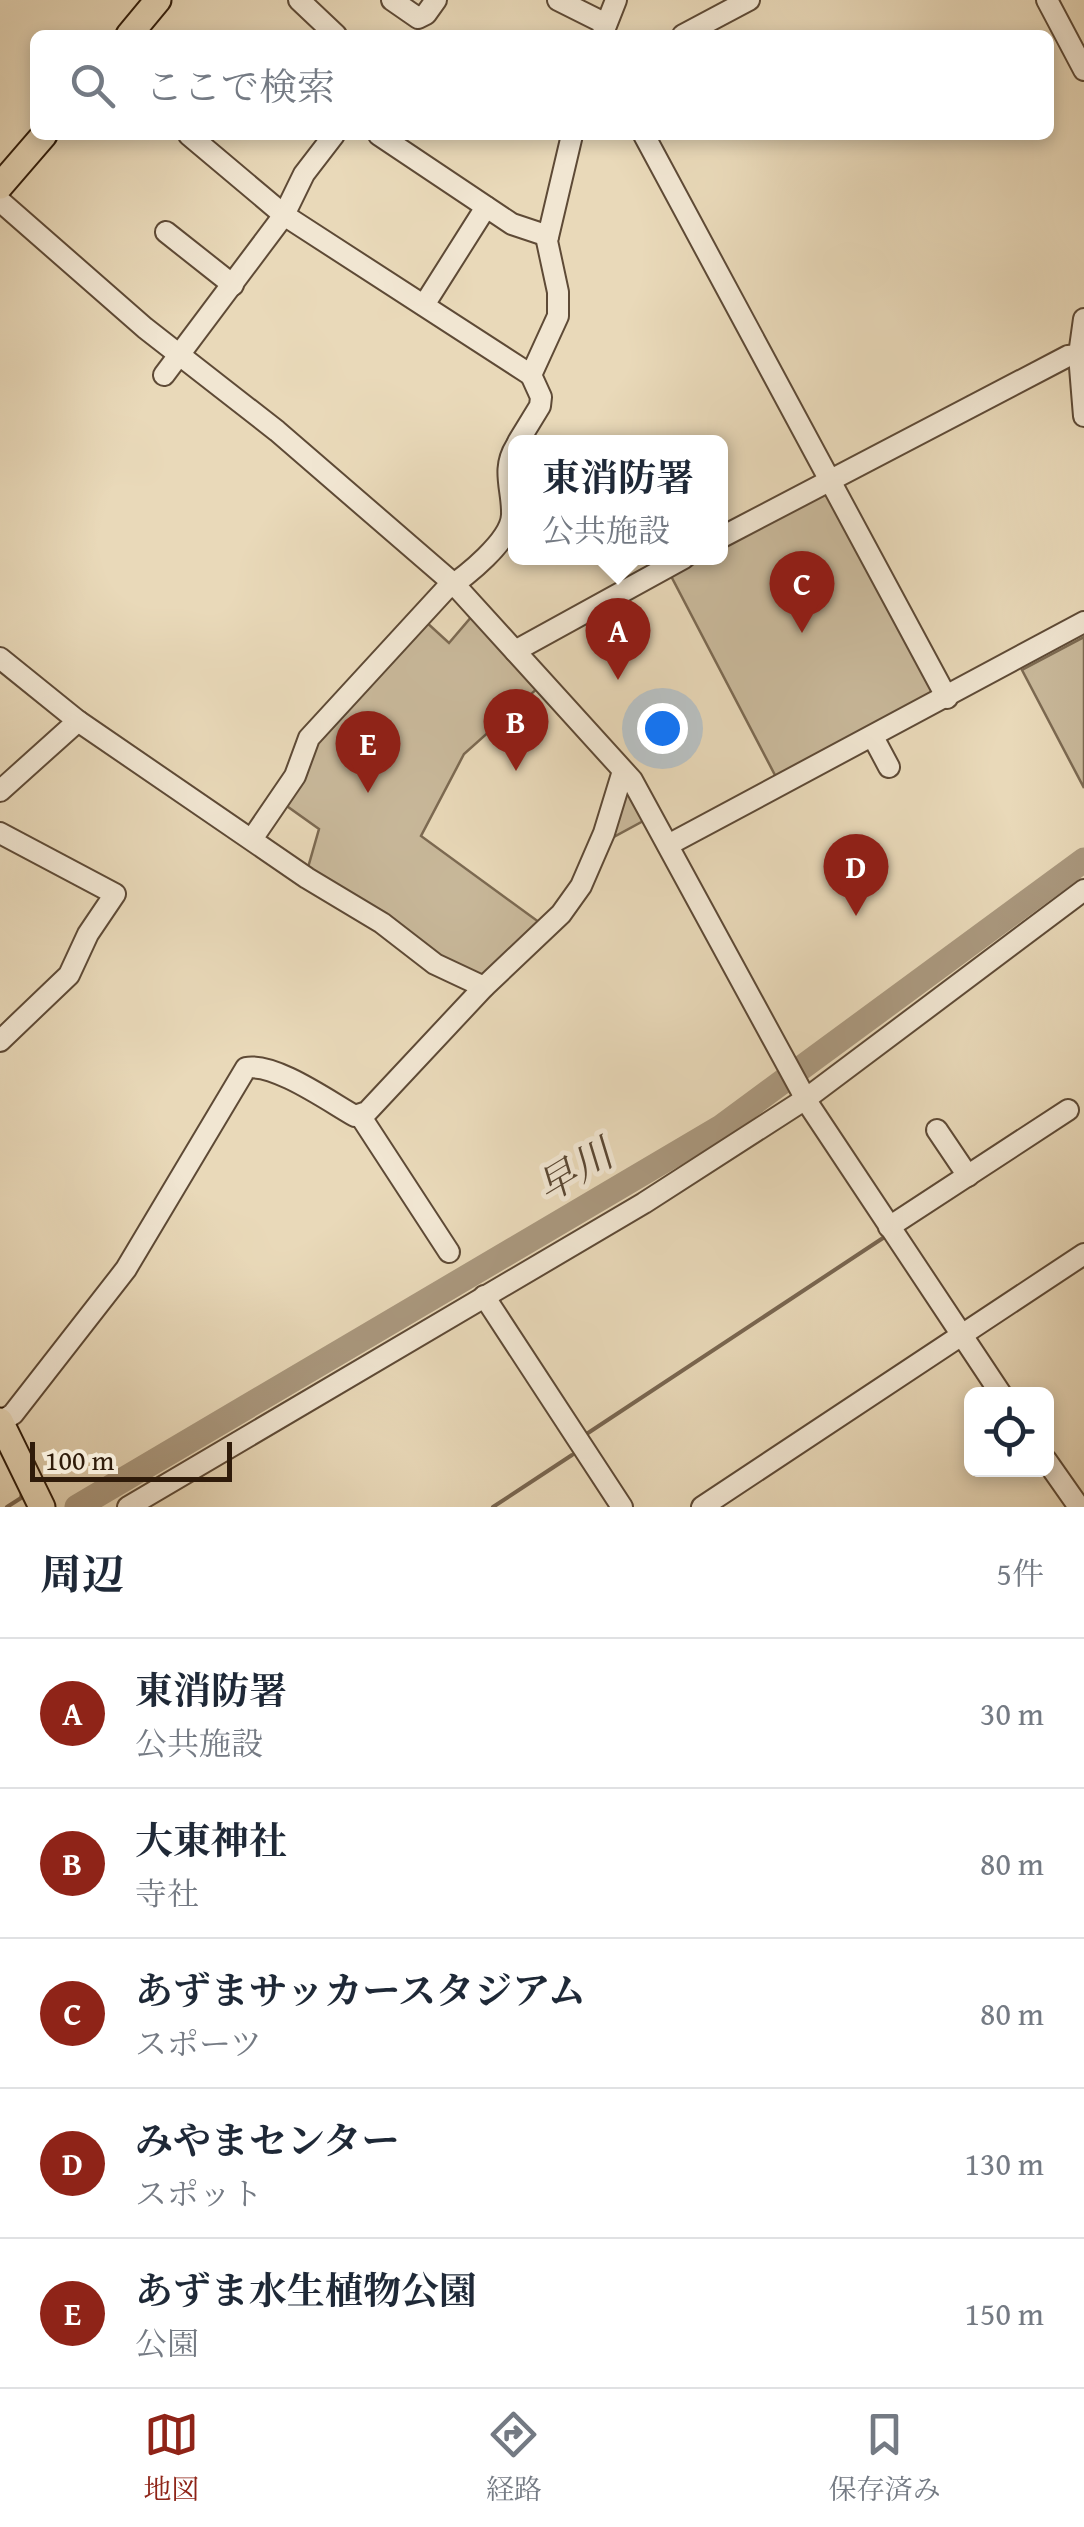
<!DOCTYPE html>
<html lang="ja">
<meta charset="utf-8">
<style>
:root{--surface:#fff;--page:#f6f6f7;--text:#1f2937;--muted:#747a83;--line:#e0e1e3;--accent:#8f2418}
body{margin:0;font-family:"Gentium Book Plus","Noto Serif JP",serif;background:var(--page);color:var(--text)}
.controls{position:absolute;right:30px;bottom:30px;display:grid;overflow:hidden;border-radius:15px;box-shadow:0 5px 15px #0003}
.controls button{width:90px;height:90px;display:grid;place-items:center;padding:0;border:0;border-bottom:2px solid var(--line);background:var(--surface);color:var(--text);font:50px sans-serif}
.scale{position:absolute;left:30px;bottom:25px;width:202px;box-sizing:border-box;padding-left:10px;border:5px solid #2f1b0a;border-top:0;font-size:28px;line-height:35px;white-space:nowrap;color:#2f1b0a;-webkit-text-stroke:8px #f1e6d2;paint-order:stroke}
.you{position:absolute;left:662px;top:728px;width:35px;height:35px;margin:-25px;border:8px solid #fff;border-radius:50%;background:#1a73e8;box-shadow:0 0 0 15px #1a73e833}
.badge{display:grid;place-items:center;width:65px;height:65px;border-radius:50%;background:var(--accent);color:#fff;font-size:32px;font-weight:700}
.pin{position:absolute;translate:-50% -82px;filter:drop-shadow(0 2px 5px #0008)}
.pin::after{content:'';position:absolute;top:52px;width:35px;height:30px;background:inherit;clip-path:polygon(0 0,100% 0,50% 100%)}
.popup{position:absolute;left:508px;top:435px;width:220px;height:130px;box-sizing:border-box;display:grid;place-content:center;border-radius:15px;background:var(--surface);filter:drop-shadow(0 2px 8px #0005);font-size:32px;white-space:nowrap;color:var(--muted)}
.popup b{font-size:38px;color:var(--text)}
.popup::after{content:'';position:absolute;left:50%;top:100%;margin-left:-20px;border:20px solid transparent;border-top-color:var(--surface)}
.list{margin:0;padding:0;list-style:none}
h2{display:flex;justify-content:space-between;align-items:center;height:130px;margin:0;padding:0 40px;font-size:42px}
h2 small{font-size:32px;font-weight:400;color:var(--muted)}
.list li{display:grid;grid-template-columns:65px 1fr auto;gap:30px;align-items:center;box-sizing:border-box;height:150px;padding:0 40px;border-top:2px solid var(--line)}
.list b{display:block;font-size:38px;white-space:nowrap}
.list p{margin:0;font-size:32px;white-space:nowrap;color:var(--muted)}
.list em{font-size:32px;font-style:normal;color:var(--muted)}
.icon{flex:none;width:55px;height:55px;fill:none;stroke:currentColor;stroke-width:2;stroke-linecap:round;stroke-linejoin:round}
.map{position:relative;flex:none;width:1084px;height:1507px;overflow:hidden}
.search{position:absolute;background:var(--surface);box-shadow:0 5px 15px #0003;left:30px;right:30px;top:30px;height:110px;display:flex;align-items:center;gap:25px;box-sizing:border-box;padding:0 35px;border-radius:15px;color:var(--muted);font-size:38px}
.sheet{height:880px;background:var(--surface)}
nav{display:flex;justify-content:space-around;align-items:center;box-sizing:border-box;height:140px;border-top:2px solid var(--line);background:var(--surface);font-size:28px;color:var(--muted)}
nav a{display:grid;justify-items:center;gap:5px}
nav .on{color:var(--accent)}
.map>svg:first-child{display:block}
.green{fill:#c9b99b;stroke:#7c6a52;stroke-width:2.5}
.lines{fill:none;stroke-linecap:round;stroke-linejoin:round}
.stream{stroke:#796650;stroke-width:4}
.river{stroke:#aa987e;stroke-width:25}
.minor-casing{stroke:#5e4a36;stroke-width:24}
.major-casing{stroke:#2f1b0a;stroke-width:29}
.minor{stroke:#f1e6d2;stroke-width:20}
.major{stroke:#e9d9b9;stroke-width:25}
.labels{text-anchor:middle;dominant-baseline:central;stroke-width:10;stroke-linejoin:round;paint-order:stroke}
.water-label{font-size:40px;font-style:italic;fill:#5a4733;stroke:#f1e6d2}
</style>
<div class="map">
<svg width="1084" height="1507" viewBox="0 0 1084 1507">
<rect width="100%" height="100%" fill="#e9d9b9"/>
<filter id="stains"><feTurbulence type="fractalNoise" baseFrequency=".002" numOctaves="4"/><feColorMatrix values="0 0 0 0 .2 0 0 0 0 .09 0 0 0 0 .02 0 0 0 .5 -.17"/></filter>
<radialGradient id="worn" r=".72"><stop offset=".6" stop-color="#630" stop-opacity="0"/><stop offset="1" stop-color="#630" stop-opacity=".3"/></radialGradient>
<g class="green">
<polygon points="827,492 933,691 931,695 776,777 671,576 705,558 720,558 721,549"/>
<polygon points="473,615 539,687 464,754 421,836 543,925 483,978 435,959 307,871 319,829 284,804 314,740 424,620 449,643"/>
<polygon points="1084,637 1084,788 1022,670"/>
<polygon points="627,786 645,820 608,840"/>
</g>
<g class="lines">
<g class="stream">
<polyline points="588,1433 883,1238"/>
<polyline points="7,1507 21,1498 22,1493"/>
<polyline points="493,1507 572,1455"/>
</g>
<polyline class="river" points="77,1507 721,1127 1084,860"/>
<defs>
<g id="minor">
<polyline points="299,0 336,35"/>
<polyline points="392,0 418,18 426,14 436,0"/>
<polyline points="558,0 606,24"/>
<polyline points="1047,0 1084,70"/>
<polyline points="603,33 616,0"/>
<polyline points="683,35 749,0"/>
<polyline points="189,135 284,215 531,375"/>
<polyline points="379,135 512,224 548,236"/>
<polyline points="644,135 947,698"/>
<polyline points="0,201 145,328 277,431 454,584 632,780 809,1105 1001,1394"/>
<polyline points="166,232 233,285"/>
<polyline points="424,305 486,207"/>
<polyline points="1084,319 1079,355 1084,416"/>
<polyline points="164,375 284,215 304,174 334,135"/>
<polyline points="518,442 540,406 541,397 531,375 558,316 558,292 547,241 572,135"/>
<polyline points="720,538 1068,356 1079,355"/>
<polyline points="515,651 684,558"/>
<polyline points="0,658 78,721 307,878 382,923 435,964 484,987"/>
<polyline points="873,737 889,767"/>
<polyline points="0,791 78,721"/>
<polyline points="0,833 115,894 88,934 69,975 0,1041"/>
<path d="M252 839 295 776 309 738 445 590C465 577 511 541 512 515 513 490 501 470 516 446"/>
<polyline points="668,845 1084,622"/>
<polyline points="361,1117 449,1252"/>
<polyline points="937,1130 968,1176"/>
<polyline points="889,1227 1068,1110"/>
<polyline points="484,1296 622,1507"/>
<path d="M0 1422 13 1414 126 1269 246 1068C274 1062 330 1102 355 1116L367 1112 484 987 561 914 581 886 604 833 623 771"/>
<polyline points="1046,1460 1079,1507"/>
<polyline points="128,1507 644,1203 807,1098 1084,890"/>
<polyline points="702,1507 1084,1254"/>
</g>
<g id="major">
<polyline points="129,35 158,0"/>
<polyline points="0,186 44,135"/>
<polyline points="0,1421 42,1507"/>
</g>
</defs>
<use href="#minor" class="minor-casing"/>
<use href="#major" class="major-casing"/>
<use href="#minor" class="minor"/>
<use href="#major" class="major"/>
</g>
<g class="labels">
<g class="water-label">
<text transform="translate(574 1170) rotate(-31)">早川</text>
</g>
</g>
<rect width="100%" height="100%" filter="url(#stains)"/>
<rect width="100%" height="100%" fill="url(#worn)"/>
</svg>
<div class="controls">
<button><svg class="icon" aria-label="locate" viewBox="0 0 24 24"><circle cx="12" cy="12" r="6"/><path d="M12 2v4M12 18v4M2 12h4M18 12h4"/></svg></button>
</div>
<div class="scale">100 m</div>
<div class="you"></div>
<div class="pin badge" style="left:618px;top:680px">A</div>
<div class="popup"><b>東消防署</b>公共施設</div>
<div class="pin badge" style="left:516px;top:771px">B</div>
<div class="pin badge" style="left:802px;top:633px">C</div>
<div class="pin badge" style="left:856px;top:916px">D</div>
<div class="pin badge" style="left:368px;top:793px">E</div>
<div class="search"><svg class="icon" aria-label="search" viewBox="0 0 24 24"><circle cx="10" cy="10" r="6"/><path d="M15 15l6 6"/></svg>ここで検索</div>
</div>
<section class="sheet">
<h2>周辺<small>5件</small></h2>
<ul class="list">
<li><span class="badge">A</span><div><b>東消防署</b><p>公共施設</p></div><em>30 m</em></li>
<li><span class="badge">B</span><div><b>大東神社</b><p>寺社</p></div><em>80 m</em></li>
<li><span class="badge">C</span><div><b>あずまサッカースタジアム</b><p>スポーツ</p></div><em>80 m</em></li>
<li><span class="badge">D</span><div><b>みやまセンター</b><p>スポット</p></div><em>130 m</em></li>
<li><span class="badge">E</span><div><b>あずま水生植物公園</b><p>公園</p></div><em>150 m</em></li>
</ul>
</section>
<nav>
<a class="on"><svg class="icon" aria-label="map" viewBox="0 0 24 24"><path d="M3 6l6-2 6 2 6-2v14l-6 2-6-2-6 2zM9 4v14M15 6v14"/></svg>地図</a>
<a><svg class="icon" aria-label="directions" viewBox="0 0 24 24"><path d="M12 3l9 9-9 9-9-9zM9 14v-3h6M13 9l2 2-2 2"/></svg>経路</a>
<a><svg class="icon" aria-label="saved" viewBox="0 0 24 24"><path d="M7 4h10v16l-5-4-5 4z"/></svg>保存済み</a>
</nav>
